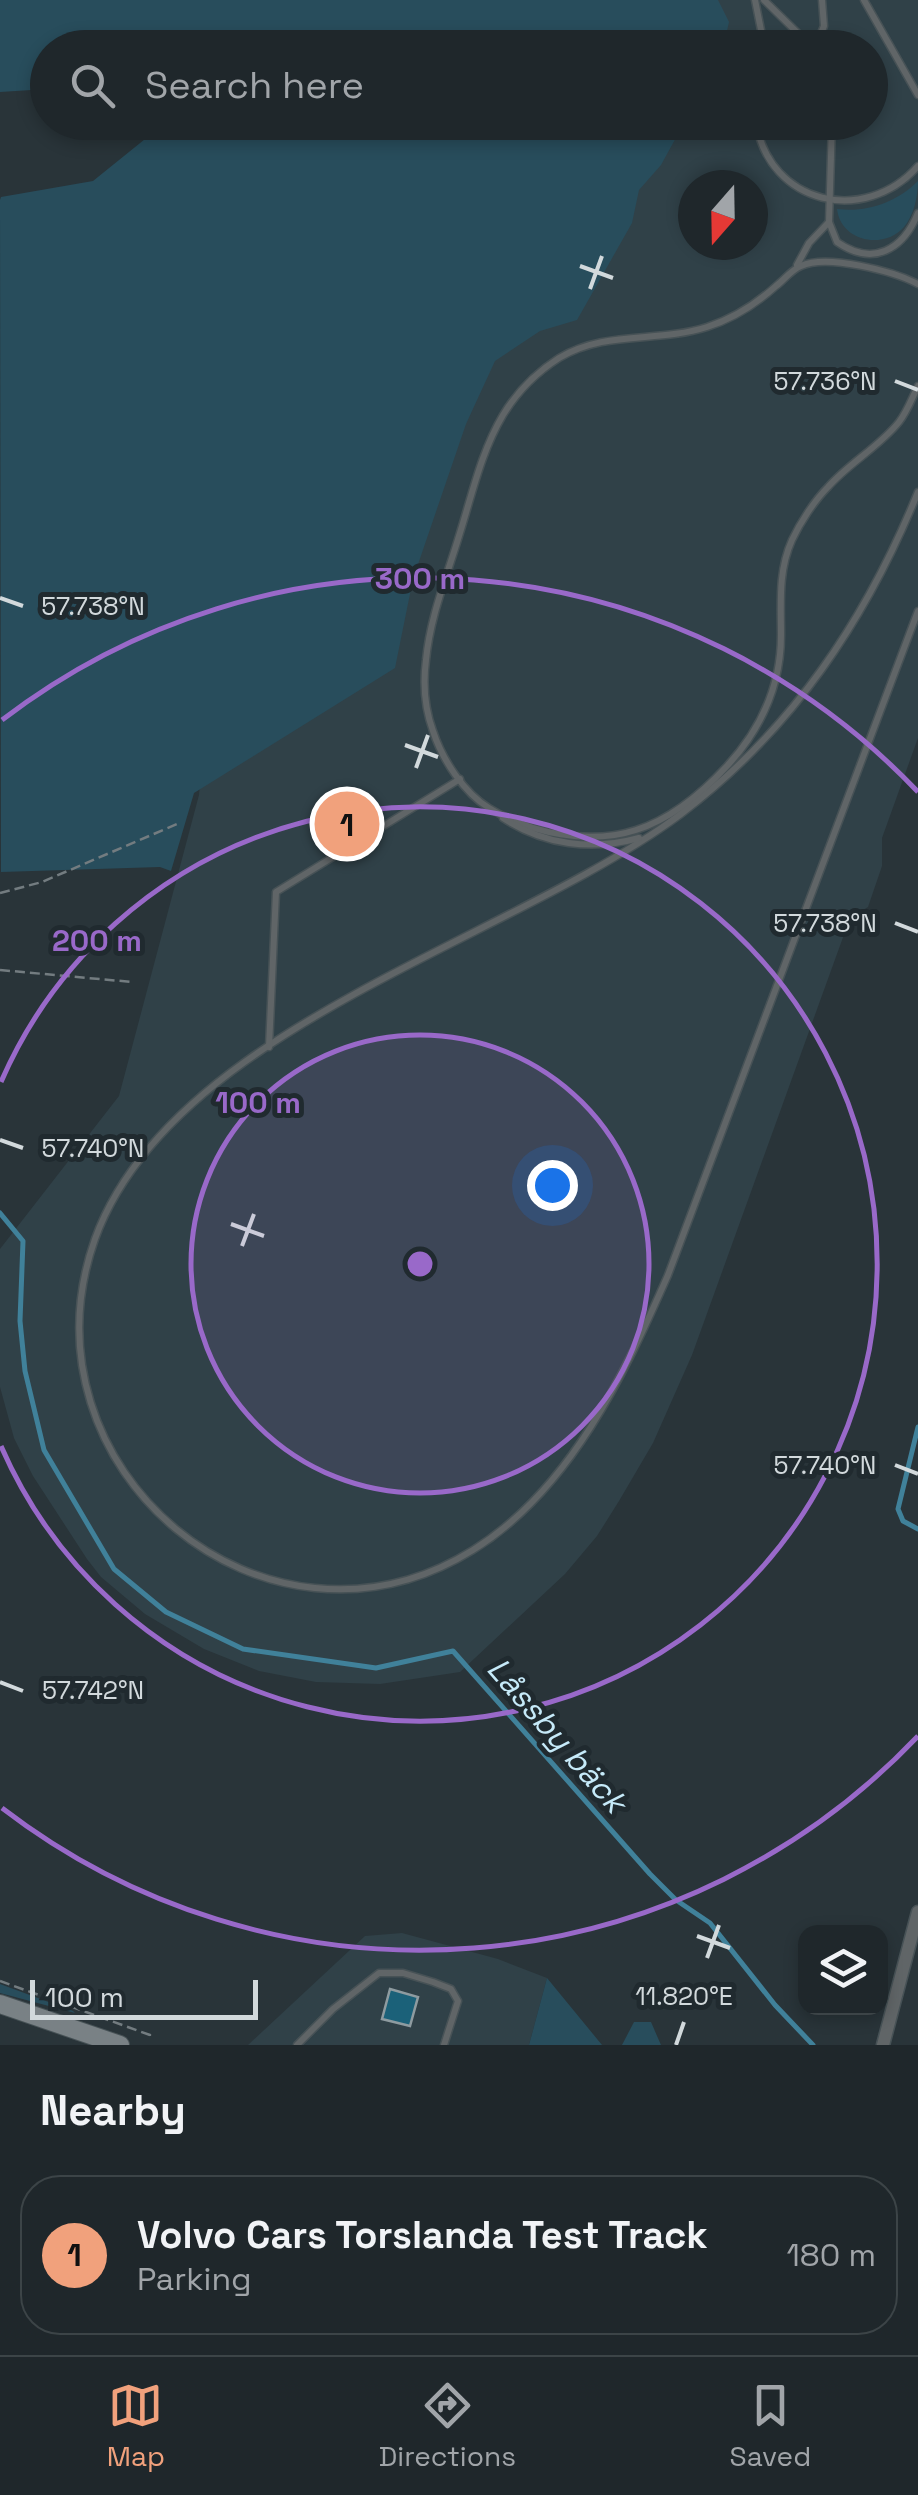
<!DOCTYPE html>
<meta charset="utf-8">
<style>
:root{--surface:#1f272b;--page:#272f33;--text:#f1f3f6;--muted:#a1a5a9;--line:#3c4447;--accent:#f1a17c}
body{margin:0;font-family:"Space Grotesk",sans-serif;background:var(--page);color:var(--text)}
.controls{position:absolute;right:30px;bottom:30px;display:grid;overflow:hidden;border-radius:20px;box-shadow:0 5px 15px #0003}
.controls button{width:90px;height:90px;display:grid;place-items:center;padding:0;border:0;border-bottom:2px solid var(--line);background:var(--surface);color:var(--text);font:50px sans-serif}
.compass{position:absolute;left:678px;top:170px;width:90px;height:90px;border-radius:50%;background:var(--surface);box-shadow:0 5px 15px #0003;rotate:200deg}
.scale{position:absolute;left:30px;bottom:25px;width:228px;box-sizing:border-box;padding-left:10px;border:5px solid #d2d9dc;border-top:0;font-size:28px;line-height:35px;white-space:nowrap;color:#d2d9dc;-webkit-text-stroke:8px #202a2f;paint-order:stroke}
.you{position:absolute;left:552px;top:1185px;width:35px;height:35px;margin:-25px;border:8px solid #fff;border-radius:50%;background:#1a73e8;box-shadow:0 0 0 15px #1a73e833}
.badge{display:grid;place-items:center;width:65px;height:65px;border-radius:50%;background:var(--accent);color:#111;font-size:32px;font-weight:700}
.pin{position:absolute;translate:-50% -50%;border:5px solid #fff;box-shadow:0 2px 10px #0006}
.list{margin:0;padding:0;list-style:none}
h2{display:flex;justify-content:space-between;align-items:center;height:130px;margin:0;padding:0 40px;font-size:42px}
h2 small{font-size:32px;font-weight:400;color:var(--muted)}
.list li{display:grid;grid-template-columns:65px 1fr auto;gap:30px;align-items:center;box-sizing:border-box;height:160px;margin:0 20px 20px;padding:0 20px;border:2px solid var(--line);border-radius:40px}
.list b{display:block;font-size:38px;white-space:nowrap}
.list p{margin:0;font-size:32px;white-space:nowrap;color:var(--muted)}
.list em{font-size:32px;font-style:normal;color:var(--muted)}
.icon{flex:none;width:55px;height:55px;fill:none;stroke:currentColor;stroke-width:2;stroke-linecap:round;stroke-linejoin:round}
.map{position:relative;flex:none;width:918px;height:2045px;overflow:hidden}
.search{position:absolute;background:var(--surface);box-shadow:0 5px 15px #0003;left:30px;right:30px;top:30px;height:110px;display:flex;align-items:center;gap:25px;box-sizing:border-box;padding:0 35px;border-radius:55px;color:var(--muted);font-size:38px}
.sheet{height:310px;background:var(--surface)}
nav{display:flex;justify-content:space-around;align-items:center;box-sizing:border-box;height:140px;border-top:2px solid var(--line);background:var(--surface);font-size:28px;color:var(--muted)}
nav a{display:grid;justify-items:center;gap:5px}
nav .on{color:var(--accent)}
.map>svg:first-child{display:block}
.built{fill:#304148;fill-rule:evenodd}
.green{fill:#284d5c}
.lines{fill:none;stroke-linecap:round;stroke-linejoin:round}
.stream{stroke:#40819a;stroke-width:5}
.building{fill:#1b6179;stroke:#8e9ba0;stroke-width:2.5}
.lane-casing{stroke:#475256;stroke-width:9}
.street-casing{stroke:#475256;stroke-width:15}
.secondary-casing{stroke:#475256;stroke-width:20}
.path{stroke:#737c80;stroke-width:2.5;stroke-dasharray:10 5;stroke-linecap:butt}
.lane{stroke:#606567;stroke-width:6}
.street{stroke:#606567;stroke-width:12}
.secondary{stroke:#798185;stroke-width:18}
.ticks{fill:none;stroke:#d2d9dc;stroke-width:4}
.ring{fill:none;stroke:#9969c9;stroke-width:5}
.labels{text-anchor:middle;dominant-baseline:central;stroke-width:10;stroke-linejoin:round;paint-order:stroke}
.water-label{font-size:32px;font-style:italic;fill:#c6eaf9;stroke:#202a2f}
.ticks-label{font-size:25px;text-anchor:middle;fill:#d2d9dc;stroke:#202a2f;stroke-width:10;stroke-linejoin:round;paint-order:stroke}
.centre{fill:#9969c9;stroke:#202a2f;stroke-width:5}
.ring-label{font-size:30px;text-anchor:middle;font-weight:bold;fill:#9969c9;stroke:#202a2f;stroke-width:10;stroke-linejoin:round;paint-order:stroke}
</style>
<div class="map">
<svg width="918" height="2045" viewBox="0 0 918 2045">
<rect width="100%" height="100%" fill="#293439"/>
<g class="built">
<path d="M310 0H918V738L882 838V866L868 907 850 918 692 1355 653 1443 619 1501 597 1536 565 1574 460 1672 380 1684 316 1682 259 1671 204 1649 145 1614 101 1577 87 1559 33 1476 14 1438 0 1387V1249L119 1096 199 795 218 608 291 123 870 122V48L303 47ZM693 185H753V245H693Z"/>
<polygon points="402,1933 498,1959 547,1978 529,2045 248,2045 365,1936"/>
</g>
<g class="green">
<polygon points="0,0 718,0 729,22 723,48 48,48 47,89 0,92"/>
<polygon points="155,123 684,123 661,165 639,190 632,223 577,320 540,331 495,361 466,424 413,579 395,668 194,793 171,871 160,867 1,872 0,200 1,197 93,181 155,131"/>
<path d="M918 181C918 196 914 215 904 227 884 250 841 242 837 209 867 213 897 202 918 181Z"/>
<polygon points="547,1978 602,2045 529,2045"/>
<polygon points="0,1984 73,2011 75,2013 0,1993"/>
<polygon points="634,2022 651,2022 661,2045 622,2045"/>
</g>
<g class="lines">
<g class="stream">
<polyline points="0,1213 23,1241 20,1321 25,1371 44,1450 114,1569 166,1612 243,1649 376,1668 453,1651 650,1874 676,1900 710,1923 775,2005 813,2045"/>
<polyline points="918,1427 898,1509 903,1521 918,1529"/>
</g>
</g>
<polygon class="building" points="390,1989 418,1997 410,2026 382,2019"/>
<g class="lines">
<defs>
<g id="lane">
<polyline points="755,0 761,30 761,48"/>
<polyline points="764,0 813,48"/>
<polyline points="864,0 918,95"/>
<polyline points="815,48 824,26 822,0"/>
<path d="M756 122C769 205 865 226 918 166"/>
<path d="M832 122 829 222 837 242C873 267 903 250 918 213"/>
<polyline points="797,265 809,243 829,222"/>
<path d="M918 284C893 271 827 254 801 266 791 270 784 280 776 286 756 304 732 319 707 327 657 343 606 330 559 358 537 372 517 392 503 415 481 452 472 495 459 536 447 576 430 617 426 660 423 683 425 709 433 731 442 759 464 793 489 808 531 834 590 845 636 830 671 819 703 792 727 766 761 729 781 686 781 635 781 603 778 571 792 540 800 523 814 501 828 487 849 463 879 447 899 422 907 412 912 398 918 386"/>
<path d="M918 492C866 620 792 730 681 814 511 941 171 1028 95 1239 14 1468 265 1679 473 1550 570 1490 624 1375 668 1275L918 611"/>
<path d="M503 818C544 845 592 851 639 838"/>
<polyline points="269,1047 276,892 460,779"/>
<polyline points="297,2045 333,2009 379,1973 403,1973 433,1982 451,1989 458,2001 444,2045"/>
</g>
<polyline id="street" points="883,2045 918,1912"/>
<polyline id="secondary" points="0,2004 120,2045"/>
</defs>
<use href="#lane" class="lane-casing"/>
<use href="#street" class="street-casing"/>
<use href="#secondary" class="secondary-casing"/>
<g class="path">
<polyline points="0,893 42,882 177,824"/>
<polyline points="0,970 132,982"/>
<polyline points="0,1981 150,2035 148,2039"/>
</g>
<use href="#lane" class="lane"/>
<use href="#street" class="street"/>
<use href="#secondary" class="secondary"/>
</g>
<path class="ticks" d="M580 266 613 278M590 289 602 256M895 381 918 390M0 598 23 606M405 745 438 757M416 768 428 735M895 923 918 932M0 1140 23 1148M231 1224 264 1236M242 1246 254 1214M895 1465 918 1474M0 1682 23 1691M697 1936 730 1948M707 1958 719 1925M676 2045 684 2022"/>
<circle cx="420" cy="1264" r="229" fill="#9969c9" fill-opacity=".12"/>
<g class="ring">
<circle cx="420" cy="1264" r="229"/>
<path d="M1 1082A457 457 0 1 1 1 1446"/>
<path d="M918 1736A686 686 0 0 1 2 1808M2 720A686 686 0 0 1 918 792"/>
</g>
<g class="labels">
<g class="water-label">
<text transform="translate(557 1735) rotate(49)">Låssby bäck</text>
</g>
</g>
<g class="ticks-label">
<text x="825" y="390">57.736°N</text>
<text x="93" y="615">57.738°N</text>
<text x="825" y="932">57.738°N</text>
<text x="93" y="1157">57.740°N</text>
<text x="825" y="1474">57.740°N</text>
<text x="93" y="1699">57.742°N</text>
<text x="684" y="2005">11.820°E</text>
</g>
<circle cx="420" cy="1264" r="15" class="centre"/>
<g class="ring-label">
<text x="420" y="589">300 m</text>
<text x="97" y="951">200 m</text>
<text x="258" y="1113">100 m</text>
</g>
</svg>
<div class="controls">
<button><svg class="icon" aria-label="layers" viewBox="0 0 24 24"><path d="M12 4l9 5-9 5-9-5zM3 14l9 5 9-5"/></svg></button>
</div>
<svg class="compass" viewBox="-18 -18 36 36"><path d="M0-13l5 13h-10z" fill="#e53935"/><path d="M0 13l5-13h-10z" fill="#a1a5a9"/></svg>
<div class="scale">100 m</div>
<div class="you"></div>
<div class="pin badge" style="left:347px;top:824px">1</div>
<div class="search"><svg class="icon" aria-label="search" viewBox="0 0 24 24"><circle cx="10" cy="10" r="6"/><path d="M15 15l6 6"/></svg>Search here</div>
</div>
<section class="sheet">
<h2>Nearby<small></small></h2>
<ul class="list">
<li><span class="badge">1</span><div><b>Volvo Cars Torslanda Test Track</b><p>Parking</p></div><em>180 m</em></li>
</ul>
</section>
<nav>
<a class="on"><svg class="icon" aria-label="map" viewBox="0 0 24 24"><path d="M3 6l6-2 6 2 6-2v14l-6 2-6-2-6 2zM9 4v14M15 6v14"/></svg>Map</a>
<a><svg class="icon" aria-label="directions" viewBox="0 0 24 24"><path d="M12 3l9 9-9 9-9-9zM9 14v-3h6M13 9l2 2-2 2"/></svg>Directions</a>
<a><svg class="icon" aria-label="saved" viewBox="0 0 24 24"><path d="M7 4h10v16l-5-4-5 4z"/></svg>Saved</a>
</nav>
